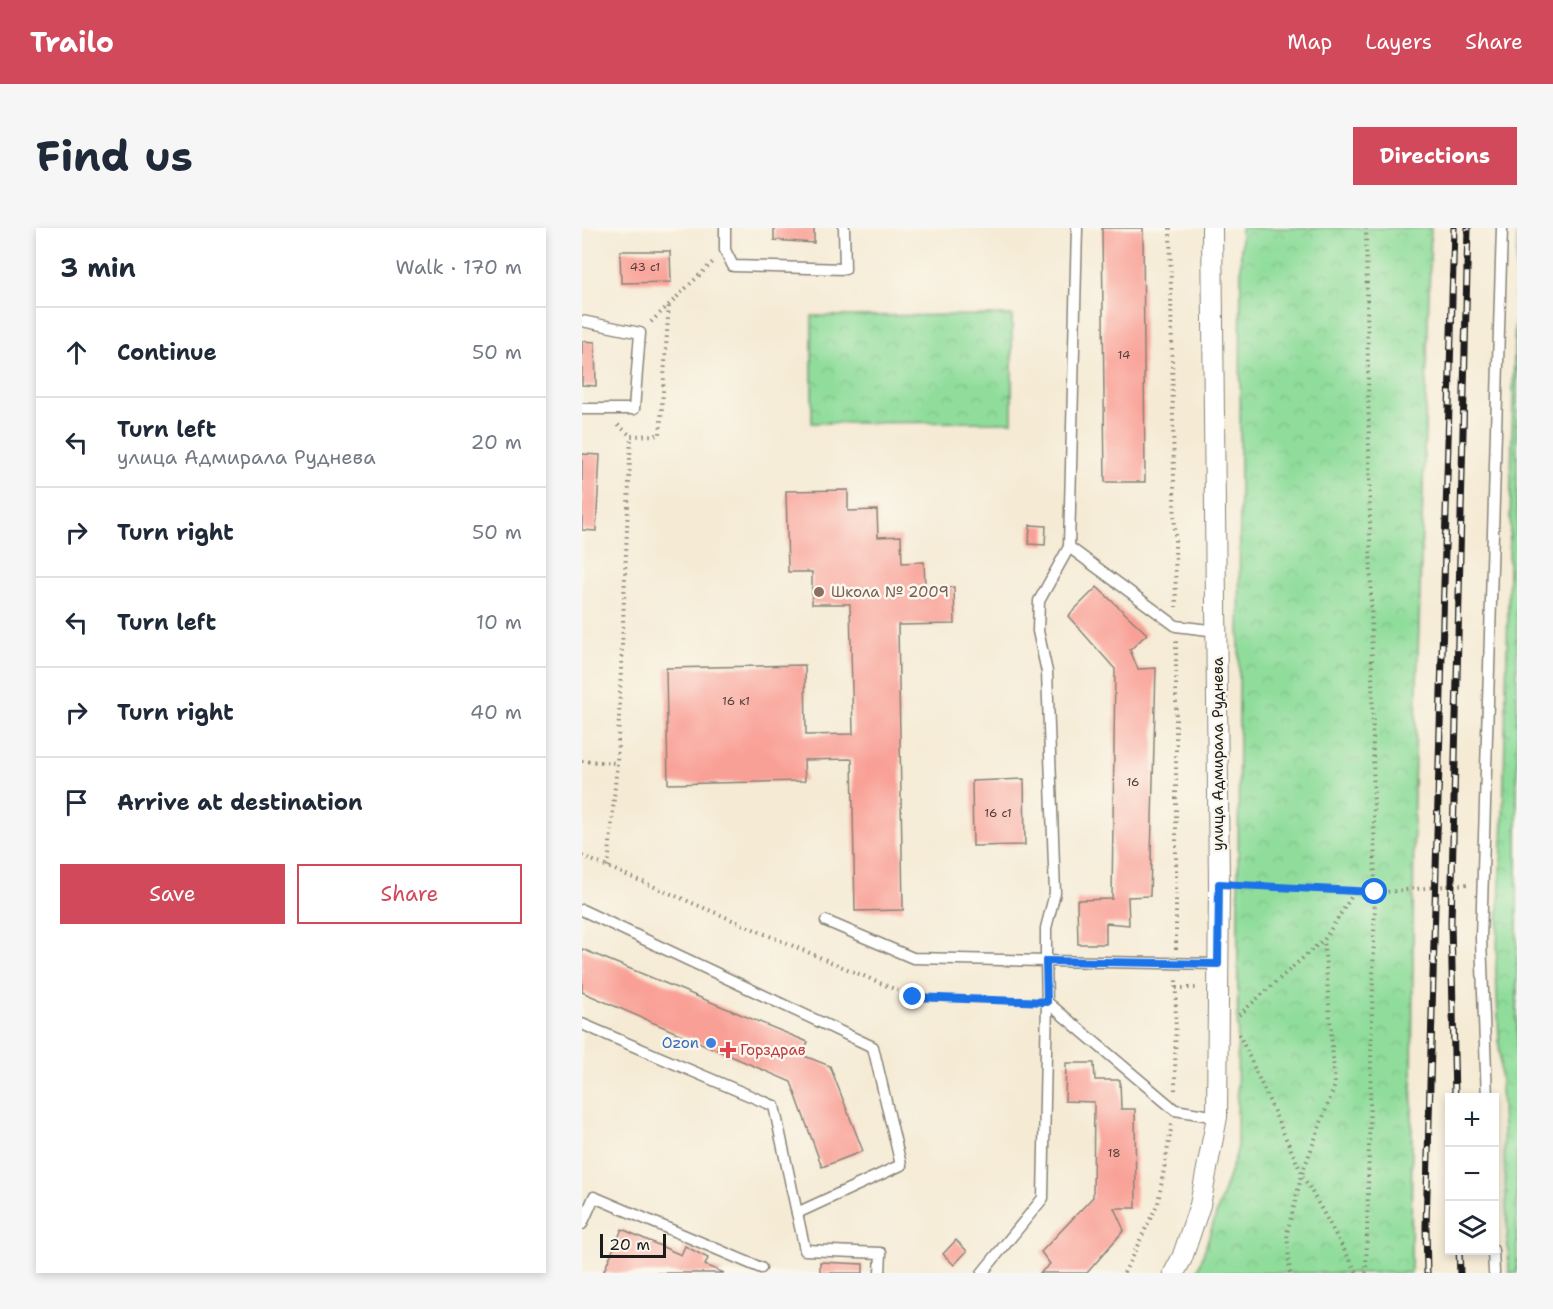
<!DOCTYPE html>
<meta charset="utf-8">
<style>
:root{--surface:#fff;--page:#f6f6f7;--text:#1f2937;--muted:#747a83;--line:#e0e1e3;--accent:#d1495b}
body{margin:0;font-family:"Shantell Sans",sans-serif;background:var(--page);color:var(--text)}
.controls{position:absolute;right:18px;bottom:18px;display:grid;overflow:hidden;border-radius:0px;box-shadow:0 3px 9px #0003}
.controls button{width:54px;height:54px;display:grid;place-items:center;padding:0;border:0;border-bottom:2px solid var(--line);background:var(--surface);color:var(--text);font:30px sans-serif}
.scale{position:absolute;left:18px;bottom:15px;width:66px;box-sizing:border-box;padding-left:6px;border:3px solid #1c1c1c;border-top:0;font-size:16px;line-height:21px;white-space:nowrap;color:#1c1c1c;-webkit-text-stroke:4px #fbf7ec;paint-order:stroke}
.stop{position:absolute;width:18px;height:18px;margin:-14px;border:4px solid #1a73e8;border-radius:50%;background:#fff}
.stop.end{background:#1a73e8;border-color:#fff;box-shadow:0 2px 6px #0008}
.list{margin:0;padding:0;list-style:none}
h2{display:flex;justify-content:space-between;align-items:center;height:78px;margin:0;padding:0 24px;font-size:26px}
h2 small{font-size:20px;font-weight:400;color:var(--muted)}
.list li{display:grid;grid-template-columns:39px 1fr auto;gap:18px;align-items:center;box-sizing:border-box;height:90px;padding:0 24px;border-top:2px solid var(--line)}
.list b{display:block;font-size:22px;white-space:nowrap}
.list p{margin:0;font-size:20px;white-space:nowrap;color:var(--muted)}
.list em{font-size:20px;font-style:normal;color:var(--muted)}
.actions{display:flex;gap:12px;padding:18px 24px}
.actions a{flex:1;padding:14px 0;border:2px solid var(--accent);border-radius:0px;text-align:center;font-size:21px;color:var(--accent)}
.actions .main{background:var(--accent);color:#fff}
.icon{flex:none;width:33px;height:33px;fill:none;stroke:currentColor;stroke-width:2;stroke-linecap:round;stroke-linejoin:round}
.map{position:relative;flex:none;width:935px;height:1045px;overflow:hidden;border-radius:0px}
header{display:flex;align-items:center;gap:36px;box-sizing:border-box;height:84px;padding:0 30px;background:var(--accent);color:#fff}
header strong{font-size:28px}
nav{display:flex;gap:33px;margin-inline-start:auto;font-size:21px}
.intro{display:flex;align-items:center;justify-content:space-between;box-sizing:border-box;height:144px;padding:0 36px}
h1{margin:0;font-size:42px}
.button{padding:15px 27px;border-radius:0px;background:var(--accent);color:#fff;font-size:21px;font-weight:700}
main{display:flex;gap:36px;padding:0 36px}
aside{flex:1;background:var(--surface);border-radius:0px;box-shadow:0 3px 9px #0003}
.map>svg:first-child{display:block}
.park{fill:url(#park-crowns);stroke:#567c5c;stroke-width:1.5}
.building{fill:#f9a096}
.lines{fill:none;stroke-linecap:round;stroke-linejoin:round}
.service-casing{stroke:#888478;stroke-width:13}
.minor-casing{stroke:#888478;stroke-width:22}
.path{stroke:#888478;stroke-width:4;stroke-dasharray:1.5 4.5;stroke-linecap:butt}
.service{stroke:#fff;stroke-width:10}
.minor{stroke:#fff;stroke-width:20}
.rail-casing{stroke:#1c1c1c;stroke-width:7}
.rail{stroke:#fbf7ec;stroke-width:4.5;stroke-dasharray:14;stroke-linecap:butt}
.route{stroke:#1a73e8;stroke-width:8}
.education-dot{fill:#8d6e63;stroke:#fbf7ec;stroke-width:2}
.shop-dot{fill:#3f7fe0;stroke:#fbf7ec;stroke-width:2}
.health-dot{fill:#e0444e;stroke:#fbf7ec;stroke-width:2}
.labels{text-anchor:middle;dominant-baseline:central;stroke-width:5;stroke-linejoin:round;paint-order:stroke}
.number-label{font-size:12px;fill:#533d3a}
.education-label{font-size:15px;fill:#785e54;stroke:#fbf7ec;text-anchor:start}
.street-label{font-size:15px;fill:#1c1c1c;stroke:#fbf7ec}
.shop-label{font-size:15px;fill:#366cbe;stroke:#fbf7ec;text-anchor:end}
.health-label{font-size:15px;fill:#be3a42;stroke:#fbf7ec;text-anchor:start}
</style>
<header>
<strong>Trailo</strong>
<nav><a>Map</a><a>Layers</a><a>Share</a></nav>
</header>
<div class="intro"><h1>Find us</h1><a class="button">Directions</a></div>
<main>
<aside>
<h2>3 min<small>Walk · 170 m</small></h2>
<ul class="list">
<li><svg class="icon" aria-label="ahead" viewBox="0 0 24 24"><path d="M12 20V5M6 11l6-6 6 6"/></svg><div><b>Continue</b></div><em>50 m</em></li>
<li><svg class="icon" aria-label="left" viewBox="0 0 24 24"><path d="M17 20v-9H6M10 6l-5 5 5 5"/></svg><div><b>Turn left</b><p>улица Адмирала Руднева</p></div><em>20 m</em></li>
<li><svg class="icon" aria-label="right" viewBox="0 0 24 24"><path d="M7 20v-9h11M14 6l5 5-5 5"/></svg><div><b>Turn right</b></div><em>50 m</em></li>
<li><svg class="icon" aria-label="left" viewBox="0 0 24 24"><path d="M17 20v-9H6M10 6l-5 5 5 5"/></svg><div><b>Turn left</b></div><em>10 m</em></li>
<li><svg class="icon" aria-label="right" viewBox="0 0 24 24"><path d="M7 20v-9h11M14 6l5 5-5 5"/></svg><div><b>Turn right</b></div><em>40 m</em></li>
<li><svg class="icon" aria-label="arrive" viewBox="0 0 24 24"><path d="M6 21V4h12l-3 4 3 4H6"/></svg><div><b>Arrive at destination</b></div></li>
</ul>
<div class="actions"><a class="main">Save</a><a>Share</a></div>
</aside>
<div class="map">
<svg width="935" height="1045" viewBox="0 0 935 1045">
<defs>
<pattern id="park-crowns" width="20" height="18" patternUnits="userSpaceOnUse" patternTransform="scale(1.5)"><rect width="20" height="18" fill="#90dd9b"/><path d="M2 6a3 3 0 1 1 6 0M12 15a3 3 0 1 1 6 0" fill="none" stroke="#7cbd85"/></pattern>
</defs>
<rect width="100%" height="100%" fill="#fbf7ec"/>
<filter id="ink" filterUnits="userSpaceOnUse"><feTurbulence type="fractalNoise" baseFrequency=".0167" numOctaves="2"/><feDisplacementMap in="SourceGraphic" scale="12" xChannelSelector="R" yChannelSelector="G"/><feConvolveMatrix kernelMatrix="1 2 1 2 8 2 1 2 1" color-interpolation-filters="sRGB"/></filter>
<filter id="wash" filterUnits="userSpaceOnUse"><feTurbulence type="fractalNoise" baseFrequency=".008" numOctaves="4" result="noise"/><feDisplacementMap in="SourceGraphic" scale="24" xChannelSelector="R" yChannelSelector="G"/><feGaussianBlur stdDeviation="1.35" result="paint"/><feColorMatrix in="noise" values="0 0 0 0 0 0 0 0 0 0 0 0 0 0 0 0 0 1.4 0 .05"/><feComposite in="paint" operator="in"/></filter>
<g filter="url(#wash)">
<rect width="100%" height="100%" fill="#f5ebd5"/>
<g class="park">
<polygon points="659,0 849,0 832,560 829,1045 615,1045 655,923"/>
<polygon points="935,0 935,1045 927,1045 914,742 921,593"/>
<polygon points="430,87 430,194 230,195 230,88"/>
</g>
<g id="blocks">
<g class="building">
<polygon points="192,0 232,0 232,15 192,12"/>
<polygon points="520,0 561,0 563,254 523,254"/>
<polygon points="38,23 88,23 89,54 39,55"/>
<polygon points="0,113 13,114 14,158 0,157"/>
<polygon points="0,226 18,227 14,303 0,302"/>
<polygon points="266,262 266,283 295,282 296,309 319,308 320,335 342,334 343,360 372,359 373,396 316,397 321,682 273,683 270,531 222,532 223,553 86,556 84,440 223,437 224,507 271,506 268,376 230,376 230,344 206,344 204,263"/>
<polygon points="448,297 464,298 463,317 447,316"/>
<polygon points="515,359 565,406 548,422 556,441 574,440 568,668 546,669 547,697 524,695 524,716 496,716 495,672 530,671 533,441 486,388"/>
<polygon points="442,551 443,617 391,618 390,553"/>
<polygon points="0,721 226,814 220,827 248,838 281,923 240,939 209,854 0,764"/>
<polygon points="484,835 512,835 513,852 538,852 539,881 553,881 554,980 532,980 542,1002 505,1045 458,1045 468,1036 459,1024 511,969 512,874 483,873"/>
<polygon points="40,1001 99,1027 103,1018 126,1030 123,1037 142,1045 21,1045"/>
<polygon points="374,1012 385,1023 372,1037 361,1026"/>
<polygon points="238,1034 281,1036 281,1045 238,1045"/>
</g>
</g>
</g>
<g filter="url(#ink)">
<use href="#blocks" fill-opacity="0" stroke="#888478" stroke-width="1.5"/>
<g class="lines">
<defs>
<g id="service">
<polyline points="143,0 143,22 151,38 263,41 262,0"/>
<polyline points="0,93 58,105 52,181 0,181"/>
<polyline points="487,319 495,0"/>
<polyline points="635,403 594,398 487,319 457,373 456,403 465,444 473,665 464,700 464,733 636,736"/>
<polyline points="0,682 291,819 319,937 215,985 192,878 0,796"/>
<polyline points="244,693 331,730 464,733 465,774 593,882 635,889"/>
<polyline points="905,870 899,711 920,0"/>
<polyline points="215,985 223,1022 299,1025 298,1045"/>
<polyline points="0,996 12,969 179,1040"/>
<polyline points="911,1022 912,1045"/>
<polyline points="400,1045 461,970 465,774"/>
</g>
<polyline id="minor" points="592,1045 600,1030 618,977 635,889 637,656 630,0"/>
</defs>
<use href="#service" class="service-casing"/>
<use href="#minor" class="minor-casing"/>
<g class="path">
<polyline points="588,0 594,379"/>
<polyline points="69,94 133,32"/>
<polyline points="36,197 49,208"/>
<polyline points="0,533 35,535"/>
<polyline points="0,628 331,769 450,773"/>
<polyline points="26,639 35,535 49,208 78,207 87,76"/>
<polyline points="656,657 793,665 885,656"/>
<polyline points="594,721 594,413"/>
<polyline points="594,760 616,760"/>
<polyline points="657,787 741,712"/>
<polyline points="657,806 720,946 775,1045"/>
<polyline points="593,862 594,749"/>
<polyline points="542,1045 576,975 590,896"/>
<polyline points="708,1045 705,1005 720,946 753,857 742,712 773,663"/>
<polyline points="784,1045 793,665 784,0"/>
</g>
<use href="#service" class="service"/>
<use href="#minor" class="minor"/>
<defs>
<g id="rail">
<polyline points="873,870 869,695 886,0"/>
<polyline points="877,1022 878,1045"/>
<polyline points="845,1045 844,999 872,0"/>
</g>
</defs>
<use href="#rail" class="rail-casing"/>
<use href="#rail" class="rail"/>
</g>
</g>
<g class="lines" filter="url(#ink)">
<polyline class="route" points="331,769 465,774 464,733 636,736 637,656 793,664"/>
</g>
<circle class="education-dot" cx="237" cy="364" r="6"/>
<circle class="shop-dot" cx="129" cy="815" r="6"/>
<path class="health-dot" d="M143 813h6v6h6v6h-6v6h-6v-6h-6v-6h6z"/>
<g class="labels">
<g class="number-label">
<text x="63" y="39">43 с1</text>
<text x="542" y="127">14</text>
<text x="154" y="473">16 к1</text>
<text x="551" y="554">16</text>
<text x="416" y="585">16 с1</text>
<text x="532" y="925">18</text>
</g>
<g class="education-label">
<text x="249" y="364">Школа № 2009</text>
</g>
<g class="street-label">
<text transform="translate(636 526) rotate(-90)">улица Адмирала Руднева</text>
</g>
<g class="shop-label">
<text x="117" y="815">Ozon</text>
</g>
<g class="health-label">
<text x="158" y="822">Горздрав</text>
</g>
</g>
</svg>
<div class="controls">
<button>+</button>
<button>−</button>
<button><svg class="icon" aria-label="layers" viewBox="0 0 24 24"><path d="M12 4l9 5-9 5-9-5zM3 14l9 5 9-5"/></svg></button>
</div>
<div class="scale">20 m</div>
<div class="stop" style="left:793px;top:664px"></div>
<div class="stop end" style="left:331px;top:769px"></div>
</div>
</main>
